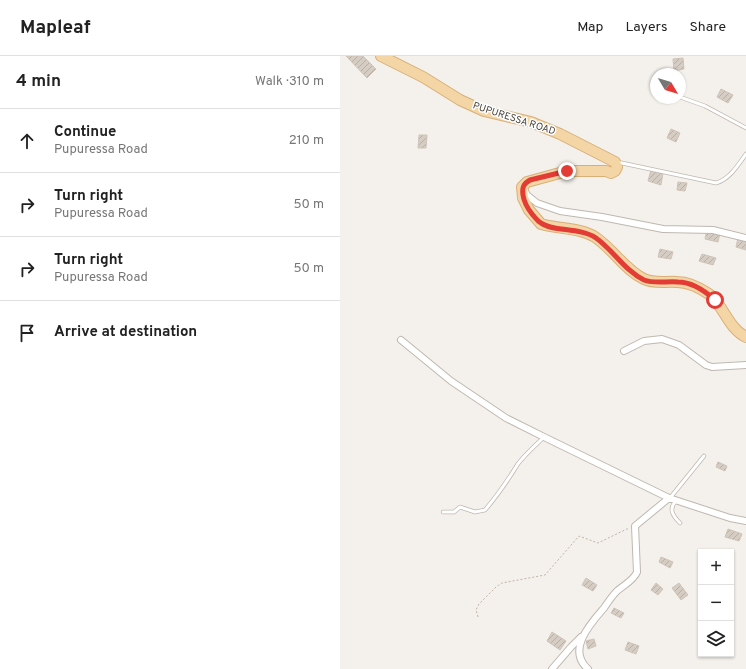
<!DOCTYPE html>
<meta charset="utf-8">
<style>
:root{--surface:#fff;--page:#f2f2f2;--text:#222;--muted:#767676;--line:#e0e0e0}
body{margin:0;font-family:Overpass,sans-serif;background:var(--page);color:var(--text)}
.controls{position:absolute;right:12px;bottom:12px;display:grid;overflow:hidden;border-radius:0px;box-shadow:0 1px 3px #0004}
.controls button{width:36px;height:36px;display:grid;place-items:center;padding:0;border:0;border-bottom:1px solid var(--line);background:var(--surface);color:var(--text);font:20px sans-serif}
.compass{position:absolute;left:310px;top:12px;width:36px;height:36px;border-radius:50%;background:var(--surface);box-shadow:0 1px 3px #0004;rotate:128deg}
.stop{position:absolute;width:12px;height:12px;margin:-9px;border:3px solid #e33c35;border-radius:50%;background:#fff}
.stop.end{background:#e33c35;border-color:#fff;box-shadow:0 1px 4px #0008}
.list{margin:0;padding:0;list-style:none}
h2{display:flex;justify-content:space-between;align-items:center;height:52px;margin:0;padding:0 16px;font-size:17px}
h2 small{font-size:13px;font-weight:400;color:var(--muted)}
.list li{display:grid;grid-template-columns:26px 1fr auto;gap:12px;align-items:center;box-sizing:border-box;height:64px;padding:0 16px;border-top:1px solid var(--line)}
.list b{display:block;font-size:15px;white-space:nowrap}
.list p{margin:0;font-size:13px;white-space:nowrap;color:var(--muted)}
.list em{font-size:13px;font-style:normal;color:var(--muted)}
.icon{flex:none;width:22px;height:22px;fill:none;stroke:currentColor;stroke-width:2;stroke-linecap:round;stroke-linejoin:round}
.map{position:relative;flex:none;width:406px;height:613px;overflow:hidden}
header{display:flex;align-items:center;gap:24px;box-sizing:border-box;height:56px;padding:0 20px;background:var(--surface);border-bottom:1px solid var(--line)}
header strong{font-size:19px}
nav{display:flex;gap:22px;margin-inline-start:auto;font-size:14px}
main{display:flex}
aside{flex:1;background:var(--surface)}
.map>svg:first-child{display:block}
.building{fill:url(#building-hatch);stroke:#cfc3b7}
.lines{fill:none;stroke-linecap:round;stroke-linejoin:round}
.service-casing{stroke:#bfb8b0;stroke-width:4.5}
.minor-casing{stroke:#bfb8b0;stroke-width:8}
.primary-casing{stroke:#d8b077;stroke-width:12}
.path{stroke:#bfb2a3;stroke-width:1;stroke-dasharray:2 2;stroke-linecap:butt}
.service{stroke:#fff;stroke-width:3}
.minor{stroke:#fff;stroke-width:6}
.primary{stroke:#f4d5a6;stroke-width:10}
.route{stroke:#e33c35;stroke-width:5}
.labels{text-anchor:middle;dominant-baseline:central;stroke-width:3;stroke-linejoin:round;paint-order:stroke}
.street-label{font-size:10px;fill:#48413b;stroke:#fff}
</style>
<header>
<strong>Mapleaf</strong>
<nav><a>Map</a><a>Layers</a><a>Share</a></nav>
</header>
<main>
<aside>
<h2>4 min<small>Walk · 310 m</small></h2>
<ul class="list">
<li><svg class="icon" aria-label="ahead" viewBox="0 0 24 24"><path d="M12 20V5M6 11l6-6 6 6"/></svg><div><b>Continue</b><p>Pupuressa Road</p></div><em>210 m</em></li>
<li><svg class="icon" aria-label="right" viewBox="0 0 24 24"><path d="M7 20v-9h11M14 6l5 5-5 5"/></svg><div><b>Turn right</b><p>Pupuressa Road</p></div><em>50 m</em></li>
<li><svg class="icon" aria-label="right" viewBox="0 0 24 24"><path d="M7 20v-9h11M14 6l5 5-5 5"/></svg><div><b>Turn right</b><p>Pupuressa Road</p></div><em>50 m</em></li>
<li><svg class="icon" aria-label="arrive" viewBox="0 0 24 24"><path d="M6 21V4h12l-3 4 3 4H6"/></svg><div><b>Arrive at destination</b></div></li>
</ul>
</aside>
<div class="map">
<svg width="406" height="613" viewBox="0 0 406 613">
<defs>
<pattern id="building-hatch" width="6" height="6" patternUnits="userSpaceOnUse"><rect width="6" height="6" fill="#d5ccc3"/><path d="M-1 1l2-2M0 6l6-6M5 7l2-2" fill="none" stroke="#b8b0a8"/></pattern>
</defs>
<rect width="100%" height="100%" fill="#f4f1ec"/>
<g class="building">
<polygon points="6,0 23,0 36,13 27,22"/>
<polygon points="343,2 344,13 334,15 333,3"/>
<polygon points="381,33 393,39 388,47 377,41"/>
<polygon points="331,73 340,77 336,86 327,82"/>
<polygon points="79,79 87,79 86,92 78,92"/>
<polygon points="311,114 323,117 321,129 308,125"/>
<polygon points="338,126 347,127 345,135 337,134"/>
<polygon points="367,174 380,177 378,186 365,183"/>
<polygon points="398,182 406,184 406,194 396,191"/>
<polygon points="320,193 333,196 331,203 318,201"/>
<polygon points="362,198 376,202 373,209 359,205"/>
<polygon points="378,406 387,410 385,415 376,411"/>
<polygon points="388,473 402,478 399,485 385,481"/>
<polygon points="321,501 333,506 330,512 319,506"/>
<polygon points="246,522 257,529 253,535 242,529"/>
<polygon points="316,527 323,533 318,539 311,534"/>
<polygon points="339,527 348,539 341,544 332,532"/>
<polygon points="274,552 284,557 281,562 271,557"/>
<polygon points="212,576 226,585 220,594 207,585"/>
<polygon points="254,583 256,590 248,593 246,585"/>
<polygon points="288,586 299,590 296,598 285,594"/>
</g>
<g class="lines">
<defs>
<g id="service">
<polyline points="340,41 365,50 406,72"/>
<path d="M277 106 376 127C390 123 398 109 406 98"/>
<polyline points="330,442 364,400"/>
<path d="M336 445C328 453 333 460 340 467"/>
<path d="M103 456H114L120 451 135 456 145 454C157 440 166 427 176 411 180 403 197 388 204 381"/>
</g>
<g id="minor">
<polyline points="184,133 187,139 197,147 220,155 262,161 323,173 373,174 406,182"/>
<polyline points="61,284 111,325 166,362 204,381 329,442"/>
<polyline points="284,295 304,285 322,283 339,289 366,309 372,311 406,309"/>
<polyline points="212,613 231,591 241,581"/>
<path d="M248 613C226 594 251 567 264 552 268 546 272 540 277 535 284 529 294 524 297 516L295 470 329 442 390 462 406 465"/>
</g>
<path id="primary" d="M41 0 83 21 120 44 144 55 191 66 220 78 275 106 277 111 275 115 271 117 266 115H227L187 126 182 131 183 142 189 154 201 168 205 169C221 173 241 172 255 181 273 193 285 214 304 223 314 228 327 225 337 226 348 226 360 232 369 238 384 250 388 272 406 281"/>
</defs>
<use href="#service" class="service-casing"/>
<use href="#minor" class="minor-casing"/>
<use href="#primary" class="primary-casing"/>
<polyline class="path" points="138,561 136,554 139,548 156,531 162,527 205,519 239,480 258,487 289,472"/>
<use href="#service" class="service"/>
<use href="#minor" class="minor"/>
<use href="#primary" class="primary"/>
</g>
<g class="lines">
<path class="route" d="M227 115 190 124C183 128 182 132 183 139 184 146 188 153 192 158 195 161 197 165 201 167 213 176 240 171 256 182 273 194 285 215 304 224 314 228 327 225 338 226 351 226 365 235 375 244"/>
</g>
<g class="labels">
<g class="street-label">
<text transform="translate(174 63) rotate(18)">PUPURESSA ROAD</text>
</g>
</g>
</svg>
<div class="controls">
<button>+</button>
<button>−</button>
<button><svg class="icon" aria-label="layers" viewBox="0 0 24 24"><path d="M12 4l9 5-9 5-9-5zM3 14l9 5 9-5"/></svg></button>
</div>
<svg class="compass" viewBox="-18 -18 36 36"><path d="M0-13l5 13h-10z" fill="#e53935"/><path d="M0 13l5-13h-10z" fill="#767676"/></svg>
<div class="stop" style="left:375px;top:244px"></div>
<div class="stop end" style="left:227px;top:115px"></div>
</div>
</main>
